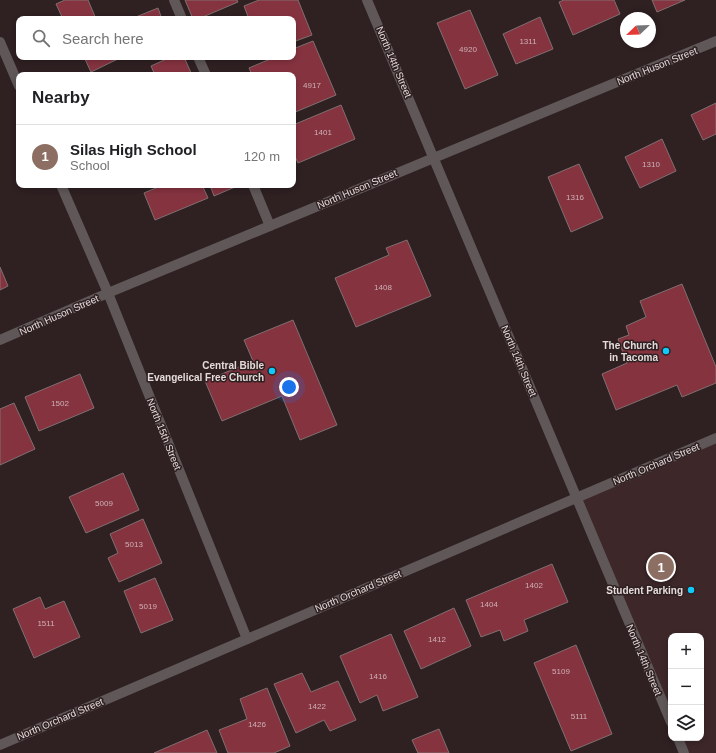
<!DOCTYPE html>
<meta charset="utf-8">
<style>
:root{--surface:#fff;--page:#f6f6f6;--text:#202124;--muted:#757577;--line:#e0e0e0;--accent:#0f766e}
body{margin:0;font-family:Helvetica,sans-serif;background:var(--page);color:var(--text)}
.controls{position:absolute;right:12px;bottom:12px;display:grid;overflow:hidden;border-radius:8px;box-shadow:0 2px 6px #0003}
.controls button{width:36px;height:36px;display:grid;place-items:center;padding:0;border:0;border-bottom:1px solid var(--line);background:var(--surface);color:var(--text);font:20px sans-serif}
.compass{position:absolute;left:620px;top:12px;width:36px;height:36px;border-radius:50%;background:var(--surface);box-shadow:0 2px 6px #0003;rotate:247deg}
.you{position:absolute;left:289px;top:387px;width:14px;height:14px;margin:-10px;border:3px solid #fff;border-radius:50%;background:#1a73e8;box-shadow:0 0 0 6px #1a73e833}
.badge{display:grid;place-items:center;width:26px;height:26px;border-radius:50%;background:var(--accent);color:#fff;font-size:13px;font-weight:700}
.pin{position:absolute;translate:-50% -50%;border:2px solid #fff;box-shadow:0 1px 4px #0006}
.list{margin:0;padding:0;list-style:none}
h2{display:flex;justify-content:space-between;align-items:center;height:52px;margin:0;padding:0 16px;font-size:17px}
h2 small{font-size:13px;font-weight:400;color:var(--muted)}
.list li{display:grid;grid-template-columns:26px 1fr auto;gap:12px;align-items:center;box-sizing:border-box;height:64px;padding:0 16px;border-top:1px solid var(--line)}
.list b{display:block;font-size:15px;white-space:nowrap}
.list p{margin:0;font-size:13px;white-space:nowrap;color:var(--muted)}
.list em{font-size:13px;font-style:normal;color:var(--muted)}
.icon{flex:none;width:22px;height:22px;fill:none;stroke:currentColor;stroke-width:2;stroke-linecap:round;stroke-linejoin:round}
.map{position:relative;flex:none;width:716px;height:753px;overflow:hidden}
.search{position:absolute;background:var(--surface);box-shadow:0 2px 6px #0003;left:16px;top:16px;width:280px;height:44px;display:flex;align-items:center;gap:10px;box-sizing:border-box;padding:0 14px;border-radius:8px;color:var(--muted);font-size:15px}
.panel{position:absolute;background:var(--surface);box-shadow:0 2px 6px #0003;left:16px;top:72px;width:280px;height:116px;border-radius:8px}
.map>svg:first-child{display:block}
.built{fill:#3d2729}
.building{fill:#863340;stroke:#806f70}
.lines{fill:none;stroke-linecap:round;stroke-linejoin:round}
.service{stroke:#5f5758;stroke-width:10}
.minor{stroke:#5f5758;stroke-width:10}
.tertiary{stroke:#5f5758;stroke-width:10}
.poi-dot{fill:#0fcafa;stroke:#2f2022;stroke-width:1.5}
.labels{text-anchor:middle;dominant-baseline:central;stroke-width:3;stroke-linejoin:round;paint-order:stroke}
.number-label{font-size:8px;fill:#cdb1b4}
.street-label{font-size:10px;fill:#e5dbdb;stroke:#2f2022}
.poi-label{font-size:10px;font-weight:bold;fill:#e5dbdb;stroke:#2f2022;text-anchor:end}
</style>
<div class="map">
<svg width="716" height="753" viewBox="0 0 716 753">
<rect width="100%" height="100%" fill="#2f2022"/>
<polygon class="built" points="716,438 716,753 684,753 678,738 701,738 701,636 671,636 671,722 576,498"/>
<g class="building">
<polygon points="65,0 88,0 96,19 63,19 56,4"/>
<polygon points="185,0 237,0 238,2 198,19 193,19"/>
<polygon points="259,0 298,0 312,35 293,42 293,19 249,19 244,6"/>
<polygon points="564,0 614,0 620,14 573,35 559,2"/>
<polygon points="652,0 685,0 657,12"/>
<polygon points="158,8 162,19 131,19"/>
<polygon points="470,10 498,75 465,89 437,23"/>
<polygon points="540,17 553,49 516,64 503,34"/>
<polygon points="313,41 336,95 293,113 293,75 252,75 249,68 275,57 293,57 293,49"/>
<polygon points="84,57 122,57 91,72"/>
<polygon points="171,57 184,57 192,75 155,75 151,66"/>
<polygon points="716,103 716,134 703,140 691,115"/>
<polygon points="341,105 355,139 298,163 293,152 293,125"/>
<polygon points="662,139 676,171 640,188 625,157"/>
<polygon points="579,164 603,218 571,232 548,177"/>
<polygon points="163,185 202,185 208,198 155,220 144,193"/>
<polygon points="210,185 234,185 235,187 214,196"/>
<polygon points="407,240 431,296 356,327 335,278 389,255 386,248"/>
<polygon points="0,267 8,286 0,290"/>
<polygon points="682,284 716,367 716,383 682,397 677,385 616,410 602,374 627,363 618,339 629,335 626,326 646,317 640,301"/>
<polygon points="293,320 337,425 300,440 282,396 222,421 205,381 253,361 244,340"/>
<polygon points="80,374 94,408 39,431 25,397"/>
<polygon points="14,403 35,449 0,465 0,409"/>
<polygon points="123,473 139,510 86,533 69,497"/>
<polygon points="143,519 162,563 119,582 108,558 118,553 110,534"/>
<polygon points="552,564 568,602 524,620 528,631 504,641 500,630 481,637 466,600"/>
<polygon points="155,578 173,620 141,633 124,591"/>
<polygon points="40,597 45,609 64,601 80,637 34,658 13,609"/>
<polygon points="454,608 471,646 421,669 404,631"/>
<polygon points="391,634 418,697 383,711 377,695 360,703 340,656"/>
<polygon points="576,645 612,734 571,751 534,663"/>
<polygon points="302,673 311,692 338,681 356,720 330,731 324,720 296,733 274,684"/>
<polygon points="267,688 290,746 274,753 228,753 219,730 247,719 240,699"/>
<polygon points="439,729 449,753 418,753 412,740"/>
<polygon points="207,730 217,753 154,753"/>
</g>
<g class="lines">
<g class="service">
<polyline points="174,0 182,19"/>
<polyline points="198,57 206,75"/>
<polyline points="253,185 270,226"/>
</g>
<g class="minor">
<polyline points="367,0 671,722"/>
<polyline points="0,42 19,86"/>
<polyline points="61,185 108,293 247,639"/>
<polyline points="0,340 108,293 716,41"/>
<polyline points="678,738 684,753"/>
</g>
<polyline class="tertiary" points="0,745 716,438"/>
</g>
<g class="poi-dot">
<circle cx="666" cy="351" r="4"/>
<circle cx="272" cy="371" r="4"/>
<circle cx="691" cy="590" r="4"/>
</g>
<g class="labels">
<g class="number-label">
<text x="528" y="41">1311</text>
<text x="468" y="49">4920</text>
<text x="312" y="85">4917</text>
<text x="323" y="132">1401</text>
<text x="651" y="164">1310</text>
<text x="575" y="197">1316</text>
<text x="383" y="287">1408</text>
<text x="60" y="403">1502</text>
<text x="104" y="503">5009</text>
<text x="134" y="544">5013</text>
<text x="534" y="585">1402</text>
<text x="489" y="604">1404</text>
<text x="148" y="606">5019</text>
<text x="46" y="623">1511</text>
<text x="437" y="639">1412</text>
<text x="561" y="671">5109</text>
<text x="378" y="676">1416</text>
<text x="317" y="706">1422</text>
<text x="579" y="716">5111</text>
<text x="257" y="724">1426</text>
</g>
<g class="street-label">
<text transform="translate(394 62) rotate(67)">North 14th Street</text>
<text transform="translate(657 66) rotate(-22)">North Huson Street</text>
<text transform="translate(357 189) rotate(-23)">North Huson Street</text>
<text transform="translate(59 315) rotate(-24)">North Huson Street</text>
<text transform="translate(519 361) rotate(67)">North 14th Street</text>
<text transform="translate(164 434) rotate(68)">North 15th Street</text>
<text transform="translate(656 464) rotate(-23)">North Orchard Street</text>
<text transform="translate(358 591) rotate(-23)">North Orchard Street</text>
<text transform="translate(644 660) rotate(67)">North 14th Street</text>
<text transform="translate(60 719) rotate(-23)">North Orchard Street</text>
</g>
<g class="poi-label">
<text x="658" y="345">The Church<tspan x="658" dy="12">in Tacoma</tspan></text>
<text x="264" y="365">Central Bible<tspan x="264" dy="12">Evangelical Free Church</tspan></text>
<text x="683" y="590">Student Parking</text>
</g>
</g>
</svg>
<div class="controls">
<button>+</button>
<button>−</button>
<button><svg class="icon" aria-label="layers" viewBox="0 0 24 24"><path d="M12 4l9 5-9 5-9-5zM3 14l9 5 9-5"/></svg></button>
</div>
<svg class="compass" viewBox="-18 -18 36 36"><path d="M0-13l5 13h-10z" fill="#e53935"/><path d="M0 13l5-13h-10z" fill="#757577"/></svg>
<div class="you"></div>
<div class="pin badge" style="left:661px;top:567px;background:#8d6e63">1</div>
<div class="search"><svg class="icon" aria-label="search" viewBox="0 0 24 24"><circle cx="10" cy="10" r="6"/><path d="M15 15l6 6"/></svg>Search here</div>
<section class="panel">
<h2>Nearby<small></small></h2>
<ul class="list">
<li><span class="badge" style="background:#8d6e63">1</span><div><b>Silas High School</b><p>School</p></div><em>120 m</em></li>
</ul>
</section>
</div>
